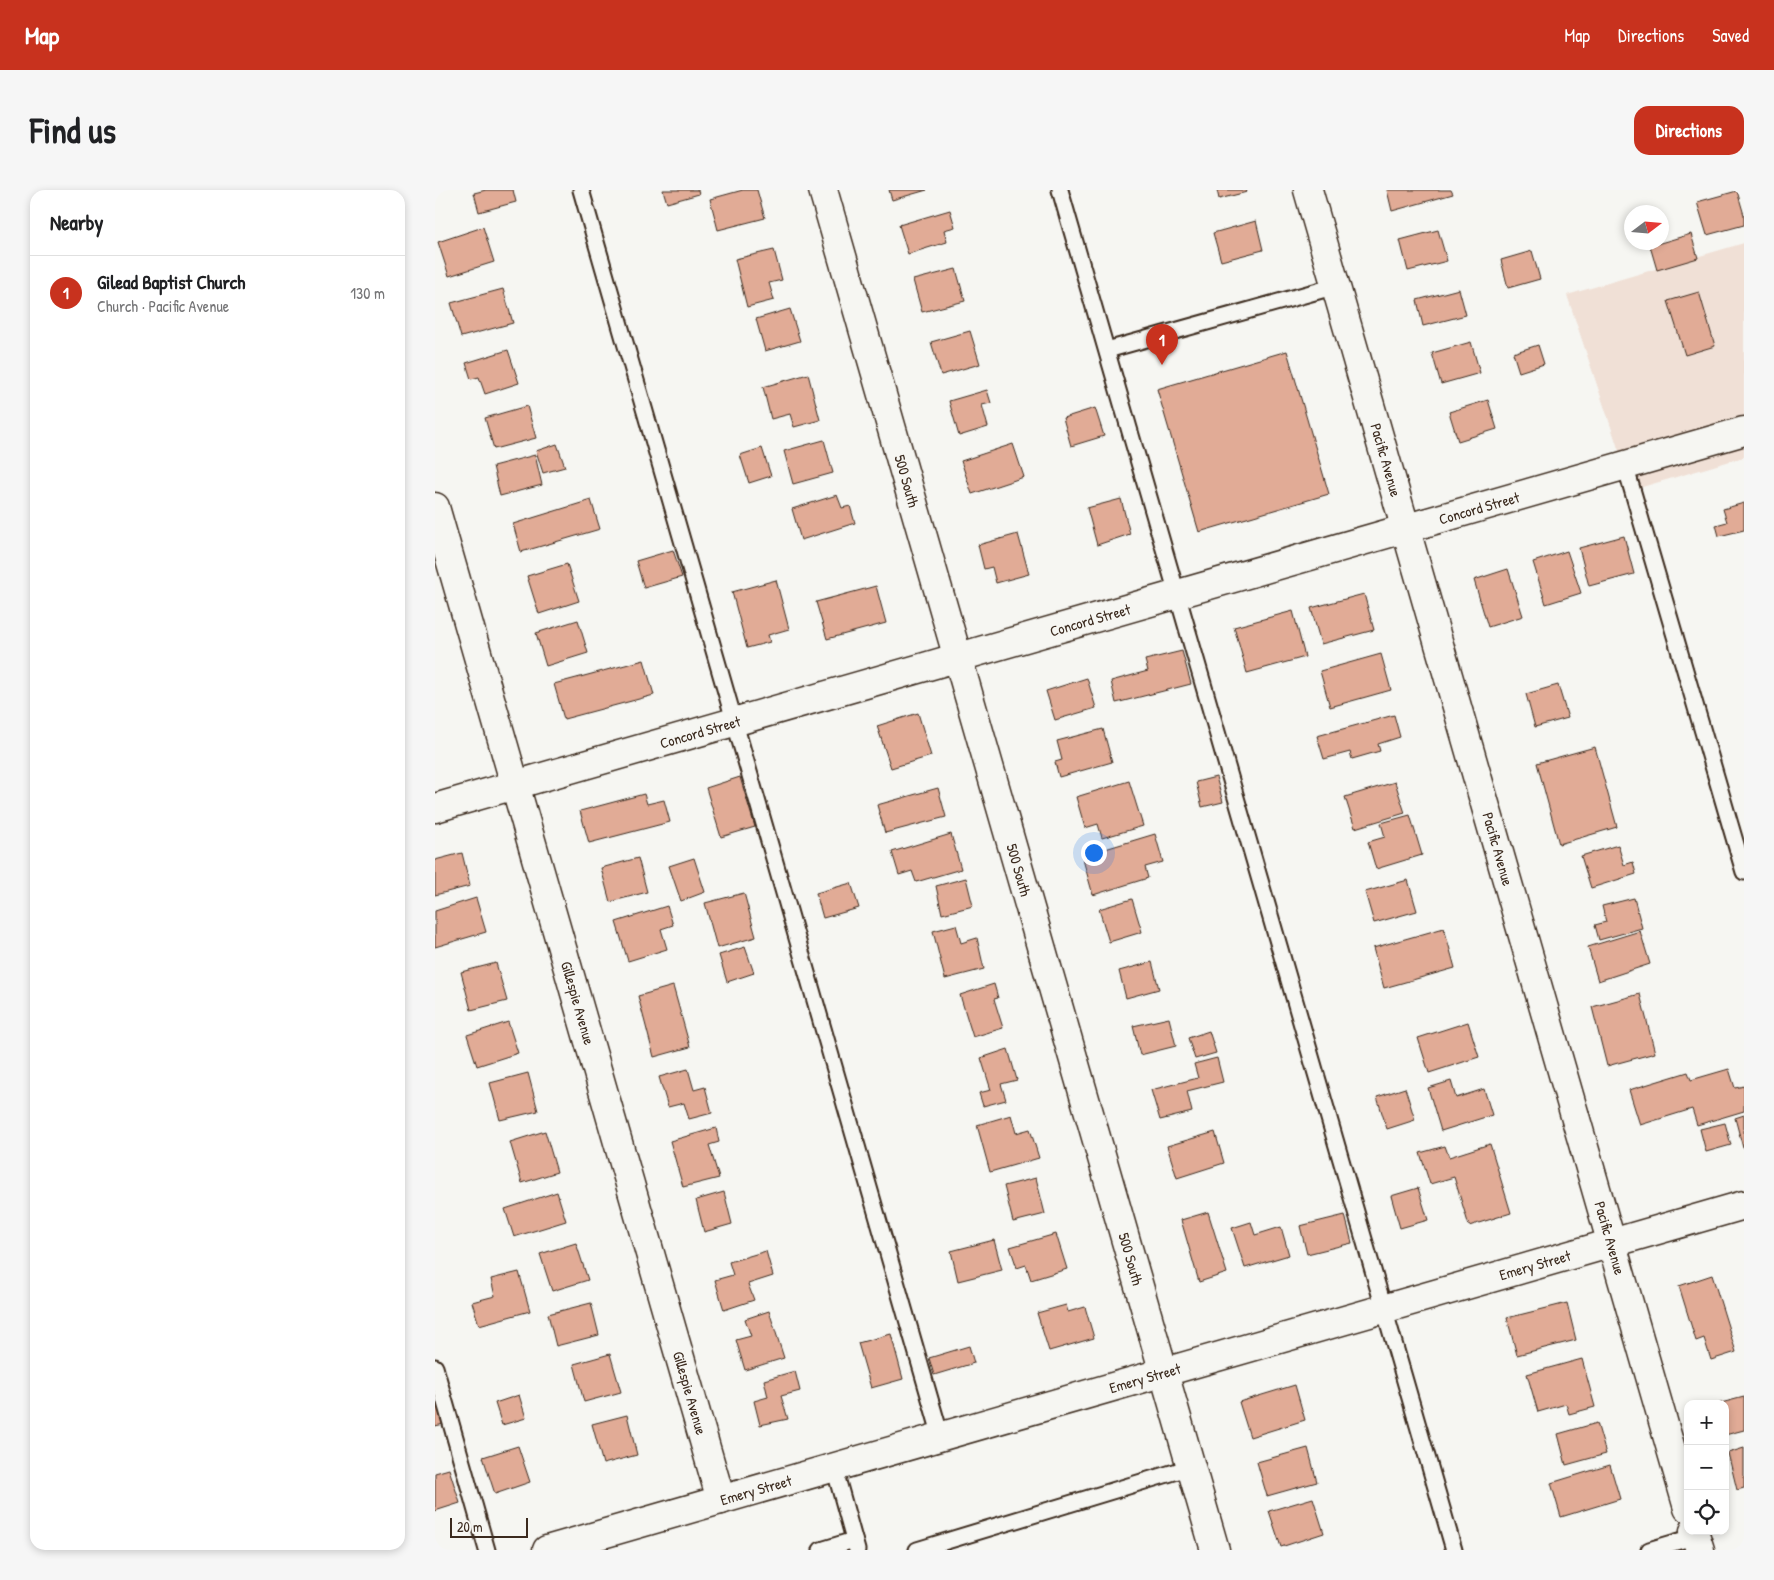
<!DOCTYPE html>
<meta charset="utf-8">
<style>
:root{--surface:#fff;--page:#f6f6f6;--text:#202124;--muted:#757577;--line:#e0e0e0;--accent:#c8321e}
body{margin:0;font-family:"Patrick Hand",sans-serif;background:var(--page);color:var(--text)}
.controls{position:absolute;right:15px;bottom:15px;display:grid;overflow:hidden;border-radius:10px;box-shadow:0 2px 8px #0003}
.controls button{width:45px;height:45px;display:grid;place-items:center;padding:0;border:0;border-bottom:1px solid var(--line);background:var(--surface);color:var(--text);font:25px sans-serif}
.compass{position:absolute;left:1189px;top:15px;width:45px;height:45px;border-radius:50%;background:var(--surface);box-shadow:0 2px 8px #0003;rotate:74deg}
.scale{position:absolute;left:15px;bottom:12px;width:78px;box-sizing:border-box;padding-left:5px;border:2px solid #3b2a1e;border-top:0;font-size:14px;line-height:18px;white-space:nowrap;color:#3b2a1e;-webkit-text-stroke:4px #f6f6f2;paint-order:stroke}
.you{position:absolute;left:658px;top:662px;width:18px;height:18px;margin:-12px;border:4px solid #fff;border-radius:50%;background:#1a73e8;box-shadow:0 0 0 8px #1a73e833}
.badge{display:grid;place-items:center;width:32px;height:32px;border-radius:50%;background:var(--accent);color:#fff;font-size:16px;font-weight:700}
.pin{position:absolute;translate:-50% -41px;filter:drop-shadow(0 1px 2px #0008)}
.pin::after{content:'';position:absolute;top:26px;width:18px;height:15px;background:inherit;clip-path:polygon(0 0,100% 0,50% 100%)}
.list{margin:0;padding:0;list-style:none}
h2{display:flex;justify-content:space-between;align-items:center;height:65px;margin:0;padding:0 20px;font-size:21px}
h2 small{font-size:16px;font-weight:400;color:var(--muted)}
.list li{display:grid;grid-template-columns:32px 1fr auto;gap:15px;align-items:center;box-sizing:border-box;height:75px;padding:0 20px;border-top:1px solid var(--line)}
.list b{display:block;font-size:19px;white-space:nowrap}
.list p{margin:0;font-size:16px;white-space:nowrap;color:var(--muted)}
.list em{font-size:16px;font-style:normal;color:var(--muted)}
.icon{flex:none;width:28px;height:28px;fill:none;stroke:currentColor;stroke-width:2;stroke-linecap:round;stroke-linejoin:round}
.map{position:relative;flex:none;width:1309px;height:1360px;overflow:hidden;border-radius:15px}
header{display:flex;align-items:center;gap:30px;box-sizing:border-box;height:70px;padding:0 25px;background:var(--accent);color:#fff}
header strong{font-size:24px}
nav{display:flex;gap:28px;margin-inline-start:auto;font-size:18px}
.intro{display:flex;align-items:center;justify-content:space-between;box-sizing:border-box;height:120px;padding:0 30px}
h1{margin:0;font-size:35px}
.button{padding:12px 22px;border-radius:15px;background:var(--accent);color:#fff;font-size:18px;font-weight:700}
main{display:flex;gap:30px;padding:0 30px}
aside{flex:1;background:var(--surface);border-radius:15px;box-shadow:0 2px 8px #0003}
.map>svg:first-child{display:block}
.built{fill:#f0e0d6}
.building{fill:#e1ab96;stroke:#3b2a1e}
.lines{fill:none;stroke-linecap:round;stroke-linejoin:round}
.lane-casing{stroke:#3b2a1e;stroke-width:19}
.street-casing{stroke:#3b2a1e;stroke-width:31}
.lane{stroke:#f6f6f2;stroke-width:15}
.street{stroke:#f6f6f2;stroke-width:28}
.labels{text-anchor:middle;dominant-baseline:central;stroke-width:4;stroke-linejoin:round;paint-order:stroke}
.street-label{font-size:15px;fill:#3b2a1e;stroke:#f6f6f2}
</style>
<header>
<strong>Map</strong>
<nav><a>Map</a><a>Directions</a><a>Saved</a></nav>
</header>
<div class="intro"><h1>Find us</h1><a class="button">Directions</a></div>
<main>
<aside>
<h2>Nearby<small></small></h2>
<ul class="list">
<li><span class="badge">1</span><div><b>Gilead Baptist Church</b><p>Church · Pacific Avenue</p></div><em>130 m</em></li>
</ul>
</aside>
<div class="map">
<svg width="1309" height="1360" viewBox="0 0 1309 1360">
<rect width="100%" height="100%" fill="#f6f6f2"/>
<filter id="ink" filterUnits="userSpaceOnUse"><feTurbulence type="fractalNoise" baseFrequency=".02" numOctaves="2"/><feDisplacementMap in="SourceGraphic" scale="10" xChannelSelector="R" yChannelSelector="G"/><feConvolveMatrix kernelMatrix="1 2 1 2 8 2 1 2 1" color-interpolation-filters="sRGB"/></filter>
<g filter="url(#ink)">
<polygon class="built" points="1309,53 1309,267 1197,300 1132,105"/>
<g class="building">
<polygon points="51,0 78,0 81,12 44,22 39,3"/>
<polygon points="228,0 263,0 264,4 232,13"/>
<polygon points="308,0 322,0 330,28 283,40 275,9"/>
<polygon points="454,0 492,0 457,10"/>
<polygon points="782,0 811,0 812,2 784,9"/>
<polygon points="952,0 1016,0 1018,4 957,21"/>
<polygon points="1302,1 1309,25 1309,35 1272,45 1262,12"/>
<polygon points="515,20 520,37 509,40 512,52 473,64 464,35"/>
<polygon points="821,31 828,60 786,71 778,43"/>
<polygon points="48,37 59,72 14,86 3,52"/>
<polygon points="1003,40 1012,71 973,81 965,50"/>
<polygon points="1256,44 1263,68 1222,80 1215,56"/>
<polygon points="339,60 347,90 334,93 339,110 312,117 300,69"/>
<polygon points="1097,61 1105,89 1073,98 1066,70"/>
<polygon points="521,79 530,111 487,122 478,90"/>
<polygon points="68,99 78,133 26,147 16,113"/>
<polygon points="1024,99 1031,125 988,136 982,110"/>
<polygon points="1264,102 1280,156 1250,165 1233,111"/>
<polygon points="355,119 365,151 330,161 321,129"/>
<polygon points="535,141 545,174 506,185 496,152"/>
<polygon points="1036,152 1045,183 1006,194 997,163"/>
<polygon points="1103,155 1109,174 1084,182 1078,163"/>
<polygon points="73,160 84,193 50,204 44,187 36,189 31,173"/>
<polygon points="852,161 894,304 764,342 722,199"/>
<polygon points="373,184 385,230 359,237 355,224 336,229 328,197"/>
<polygon points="552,200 556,213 547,215 553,237 524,246 514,211"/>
<polygon points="1053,210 1062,239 1023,251 1014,222"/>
<polygon points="92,216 101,248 59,259 50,228"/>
<polygon points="660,218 669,246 636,256 628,228"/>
<polygon points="389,250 398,283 358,294 349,261"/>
<polygon points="122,254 130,277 108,283 101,261"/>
<polygon points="578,254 589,287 537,304 526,271"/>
<polygon points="327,258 336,286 314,293 305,265"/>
<polygon points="100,265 107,295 65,306 58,276"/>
<polygon points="402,305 407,318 415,316 420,333 366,350 357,319"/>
<polygon points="686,309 695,344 662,355 652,318"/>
<polygon points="156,310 165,339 86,362 78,334"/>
<polygon points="1309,313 1309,340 1284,346 1281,335 1292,332 1288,319"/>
<polygon points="583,344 594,384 561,393 557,377 549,379 543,355"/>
<polygon points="1189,346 1199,384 1154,396 1144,358"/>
<polygon points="238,360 247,387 209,398 201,371"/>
<polygon points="1132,361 1146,403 1111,414 1098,372"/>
<polygon points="132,374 144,411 104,424 92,386"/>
<polygon points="1073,379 1088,426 1053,437 1039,390"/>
<polygon points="341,390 354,439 333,445 335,452 312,458 297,402"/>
<polygon points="441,396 451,433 392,449 381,412"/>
<polygon points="929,404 939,440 886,454 876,418"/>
<polygon points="858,421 870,467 812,483 799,437"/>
<polygon points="143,430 153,463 111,476 101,443"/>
<polygon points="747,461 756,494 681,513 676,491 713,481 710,470"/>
<polygon points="946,464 956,500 895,517 885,481"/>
<polygon points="209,470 219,505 129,529 119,494"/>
<polygon points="652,488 661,518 620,530 611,501"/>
<polygon points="1123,495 1133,528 1100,537 1091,504"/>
<polygon points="483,523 496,566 456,578 442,536"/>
<polygon points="959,525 965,547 943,554 945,561 917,569 915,562 889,569 882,546"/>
<polygon points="668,539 677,572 624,587 620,572 627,570 622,551"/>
<polygon points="1160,557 1182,637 1124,654 1102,573"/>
<polygon points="305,587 320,637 286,647 271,598"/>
<polygon points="781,587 788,612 767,617 761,592"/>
<polygon points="694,591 708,636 667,648 663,634 650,638 641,607"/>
<polygon points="960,592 970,623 920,638 910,607"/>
<polygon points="503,598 511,627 450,643 442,615"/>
<polygon points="209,604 212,614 229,610 235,632 154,653 145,621"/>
<polygon points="975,625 987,665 941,679 933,652 950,647 946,633"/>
<polygon points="516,644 526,679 481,692 477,681 464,685 457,662"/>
<polygon points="720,644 728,672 710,677 713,688 658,705 647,666"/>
<polygon points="1183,655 1189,675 1198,672 1201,684 1156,698 1146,666"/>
<polygon points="27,663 35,696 0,705 0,670"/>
<polygon points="203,668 212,702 175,712 166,678"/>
<polygon points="259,668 270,702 246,711 234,676"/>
<polygon points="531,688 538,716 507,724 501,696"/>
<polygon points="973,690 982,721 939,733 930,702"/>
<polygon points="416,693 424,718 388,728 381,703"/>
<polygon points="309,703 321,747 282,758 270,713"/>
<polygon points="41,708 51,742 0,757 0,721"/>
<polygon points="1199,708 1207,738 1164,750 1160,735 1171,732 1167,716"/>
<polygon points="697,709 707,742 674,752 664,719"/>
<polygon points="232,716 238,735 226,739 232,759 193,771 181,732"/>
<polygon points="521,735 526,753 542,748 549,779 510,789 498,741"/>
<polygon points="1009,738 1020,778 949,798 938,758"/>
<polygon points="1205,741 1215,774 1163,791 1153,757"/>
<polygon points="310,757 319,783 292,792 284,765"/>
<polygon points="717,772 724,799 691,808 684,781"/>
<polygon points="61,773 72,811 36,820 26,782"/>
<polygon points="559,794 563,808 559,809 568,838 538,847 525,805"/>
<polygon points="238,796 255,857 219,867 203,806"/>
<polygon points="1205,804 1220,863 1172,876 1157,817"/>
<polygon points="734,828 741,856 705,865 698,836"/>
<polygon points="73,832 83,863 42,876 32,845"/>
<polygon points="1033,832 1044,867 994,883 983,848"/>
<polygon points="774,841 781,863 760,869 753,848"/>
<polygon points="573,859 582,890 566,894 571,910 548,916 544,903 556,900 546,868"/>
<polygon points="782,868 788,892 752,901 757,922 725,930 716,900 763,888 759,874"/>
<polygon points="253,879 259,900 270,897 277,923 254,929 249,913 233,917 224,887"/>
<polygon points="1294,879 1300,898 1309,896 1309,921 1262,935 1257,919 1205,935 1194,900 1253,882 1256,890"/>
<polygon points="93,883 103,921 65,930 55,893"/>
<polygon points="1016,891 1021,908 1049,899 1057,925 1006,941 993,898"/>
<polygon points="970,898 980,930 952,939 942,907"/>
<polygon points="576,925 581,943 595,939 604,968 555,982 542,935"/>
<polygon points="1309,925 1309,957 1308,958 1300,928"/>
<polygon points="1290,933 1296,955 1271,962 1265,939"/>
<polygon points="281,938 284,952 274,955 284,988 248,997 235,951"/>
<polygon points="110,941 122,982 87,993 75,952"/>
<polygon points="780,942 789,973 742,988 732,956"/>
<polygon points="1055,954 1076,1023 1034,1036 1019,987 995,994 985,963 1010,956 1014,967"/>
<polygon points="601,988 610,1024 578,1032 569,996"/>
<polygon points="983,998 993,1030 965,1038 956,1006"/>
<polygon points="122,1002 131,1031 79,1047 70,1019"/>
<polygon points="289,1002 297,1034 269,1042 261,1010"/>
<polygon points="773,1022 792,1083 764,1092 746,1030"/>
<polygon points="910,1025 917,1053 872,1064 865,1036"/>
<polygon points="816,1032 820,1045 846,1037 854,1065 810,1078 797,1038"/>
<polygon points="621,1044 632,1079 596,1090 591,1075 582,1078 575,1057"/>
<polygon points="559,1050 567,1080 523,1091 516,1061"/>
<polygon points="141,1053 153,1090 117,1101 105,1064"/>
<polygon points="331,1061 338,1086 313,1094 319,1110 289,1120 280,1090 298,1085 294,1072"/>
<polygon points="84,1082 95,1121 44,1135 37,1112 60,1106 56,1089"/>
<polygon points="1277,1085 1301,1162 1276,1170 1269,1148 1261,1151 1244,1096"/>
<polygon points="156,1113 164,1145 121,1156 113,1124"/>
<polygon points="1132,1113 1141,1150 1082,1165 1072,1128"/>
<polygon points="631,1115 633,1122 650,1117 659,1148 614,1161 602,1123"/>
<polygon points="334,1121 349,1168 310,1180 301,1150 316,1146 310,1129"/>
<polygon points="456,1144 468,1189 436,1198 423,1153"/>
<polygon points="534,1156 539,1173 499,1185 494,1168"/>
<polygon points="175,1164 186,1202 149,1212 139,1174"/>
<polygon points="1147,1169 1160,1217 1134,1224 1131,1214 1103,1222 1092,1184"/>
<polygon points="360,1181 365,1201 346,1206 353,1229 325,1235 319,1211 333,1207 329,1190"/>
<polygon points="860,1195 870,1230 815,1247 804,1212"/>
<polygon points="1,1205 9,1234 0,1236 0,1206"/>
<polygon points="84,1205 91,1228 67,1235 60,1213"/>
<polygon points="1309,1207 1309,1240 1290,1245 1290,1214 1282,1214"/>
<polygon points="192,1225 202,1265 168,1274 157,1234"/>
<polygon points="1162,1233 1171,1264 1131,1275 1123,1244"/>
<polygon points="83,1256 95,1292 60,1304 48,1267"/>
<polygon points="873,1258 882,1292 832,1306 822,1272"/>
<polygon points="1309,1258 1309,1298 1302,1300 1293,1263"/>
<polygon points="1175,1275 1185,1309 1126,1327 1116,1293"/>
<polygon points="14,1279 25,1313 0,1321 0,1283"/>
<polygon points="878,1308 889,1343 846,1357 834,1321"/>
</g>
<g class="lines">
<defs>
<g id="lane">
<polyline points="146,0 506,1247"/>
<polyline points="625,0 1019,1360"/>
<polyline points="672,160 901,96"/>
<polyline points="1190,275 1309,682"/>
<polyline points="0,1177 52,1360"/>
<polyline points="399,1277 422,1360"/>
<polyline points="386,1360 419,1350"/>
<polyline points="482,1360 756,1277"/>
<polyline points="1214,1360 1261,1346"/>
</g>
<g id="street">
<polyline points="388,0 780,1360"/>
<polyline points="873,0 1253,1318"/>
<polyline points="0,317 286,1310"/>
<polyline points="0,618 1309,241"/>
<polyline points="1259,1341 1265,1360"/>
<polyline points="112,1360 1309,1015"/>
</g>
</defs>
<use href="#lane" class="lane-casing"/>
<use href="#street" class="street-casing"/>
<use href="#lane" class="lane"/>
<use href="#street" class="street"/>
</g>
</g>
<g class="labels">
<g class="street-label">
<text transform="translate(951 270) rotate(74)">Pacific Avenue</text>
<text transform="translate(472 291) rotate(74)">500 South</text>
<text transform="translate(1044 318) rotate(-16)">Concord Street</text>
<text transform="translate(655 430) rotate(-16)">Concord Street</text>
<text transform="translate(265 542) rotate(-16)">Concord Street</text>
<text transform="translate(1063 659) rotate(74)">Pacific Avenue</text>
<text transform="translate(584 680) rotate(74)">500 South</text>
<text transform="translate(143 813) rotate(74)">Gillespie Avenue</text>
<text transform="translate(1175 1048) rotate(74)">Pacific Avenue</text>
<text transform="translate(696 1069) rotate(74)">500 South</text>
<text transform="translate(1100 1075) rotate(-16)">Emery Street</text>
<text transform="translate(710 1188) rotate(-16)">Emery Street</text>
<text transform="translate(255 1203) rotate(74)">Gillespie Avenue</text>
<text transform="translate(321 1300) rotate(-16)">Emery Street</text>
</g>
</g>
</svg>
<div class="controls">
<button>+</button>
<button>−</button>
<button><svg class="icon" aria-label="locate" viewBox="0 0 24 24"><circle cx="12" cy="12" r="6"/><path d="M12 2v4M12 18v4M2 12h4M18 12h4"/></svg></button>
</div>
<svg class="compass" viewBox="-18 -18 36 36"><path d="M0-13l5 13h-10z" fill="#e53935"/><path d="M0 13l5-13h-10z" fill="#757577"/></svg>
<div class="scale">20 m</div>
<div class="you"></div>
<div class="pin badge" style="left:727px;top:175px">1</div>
</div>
</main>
